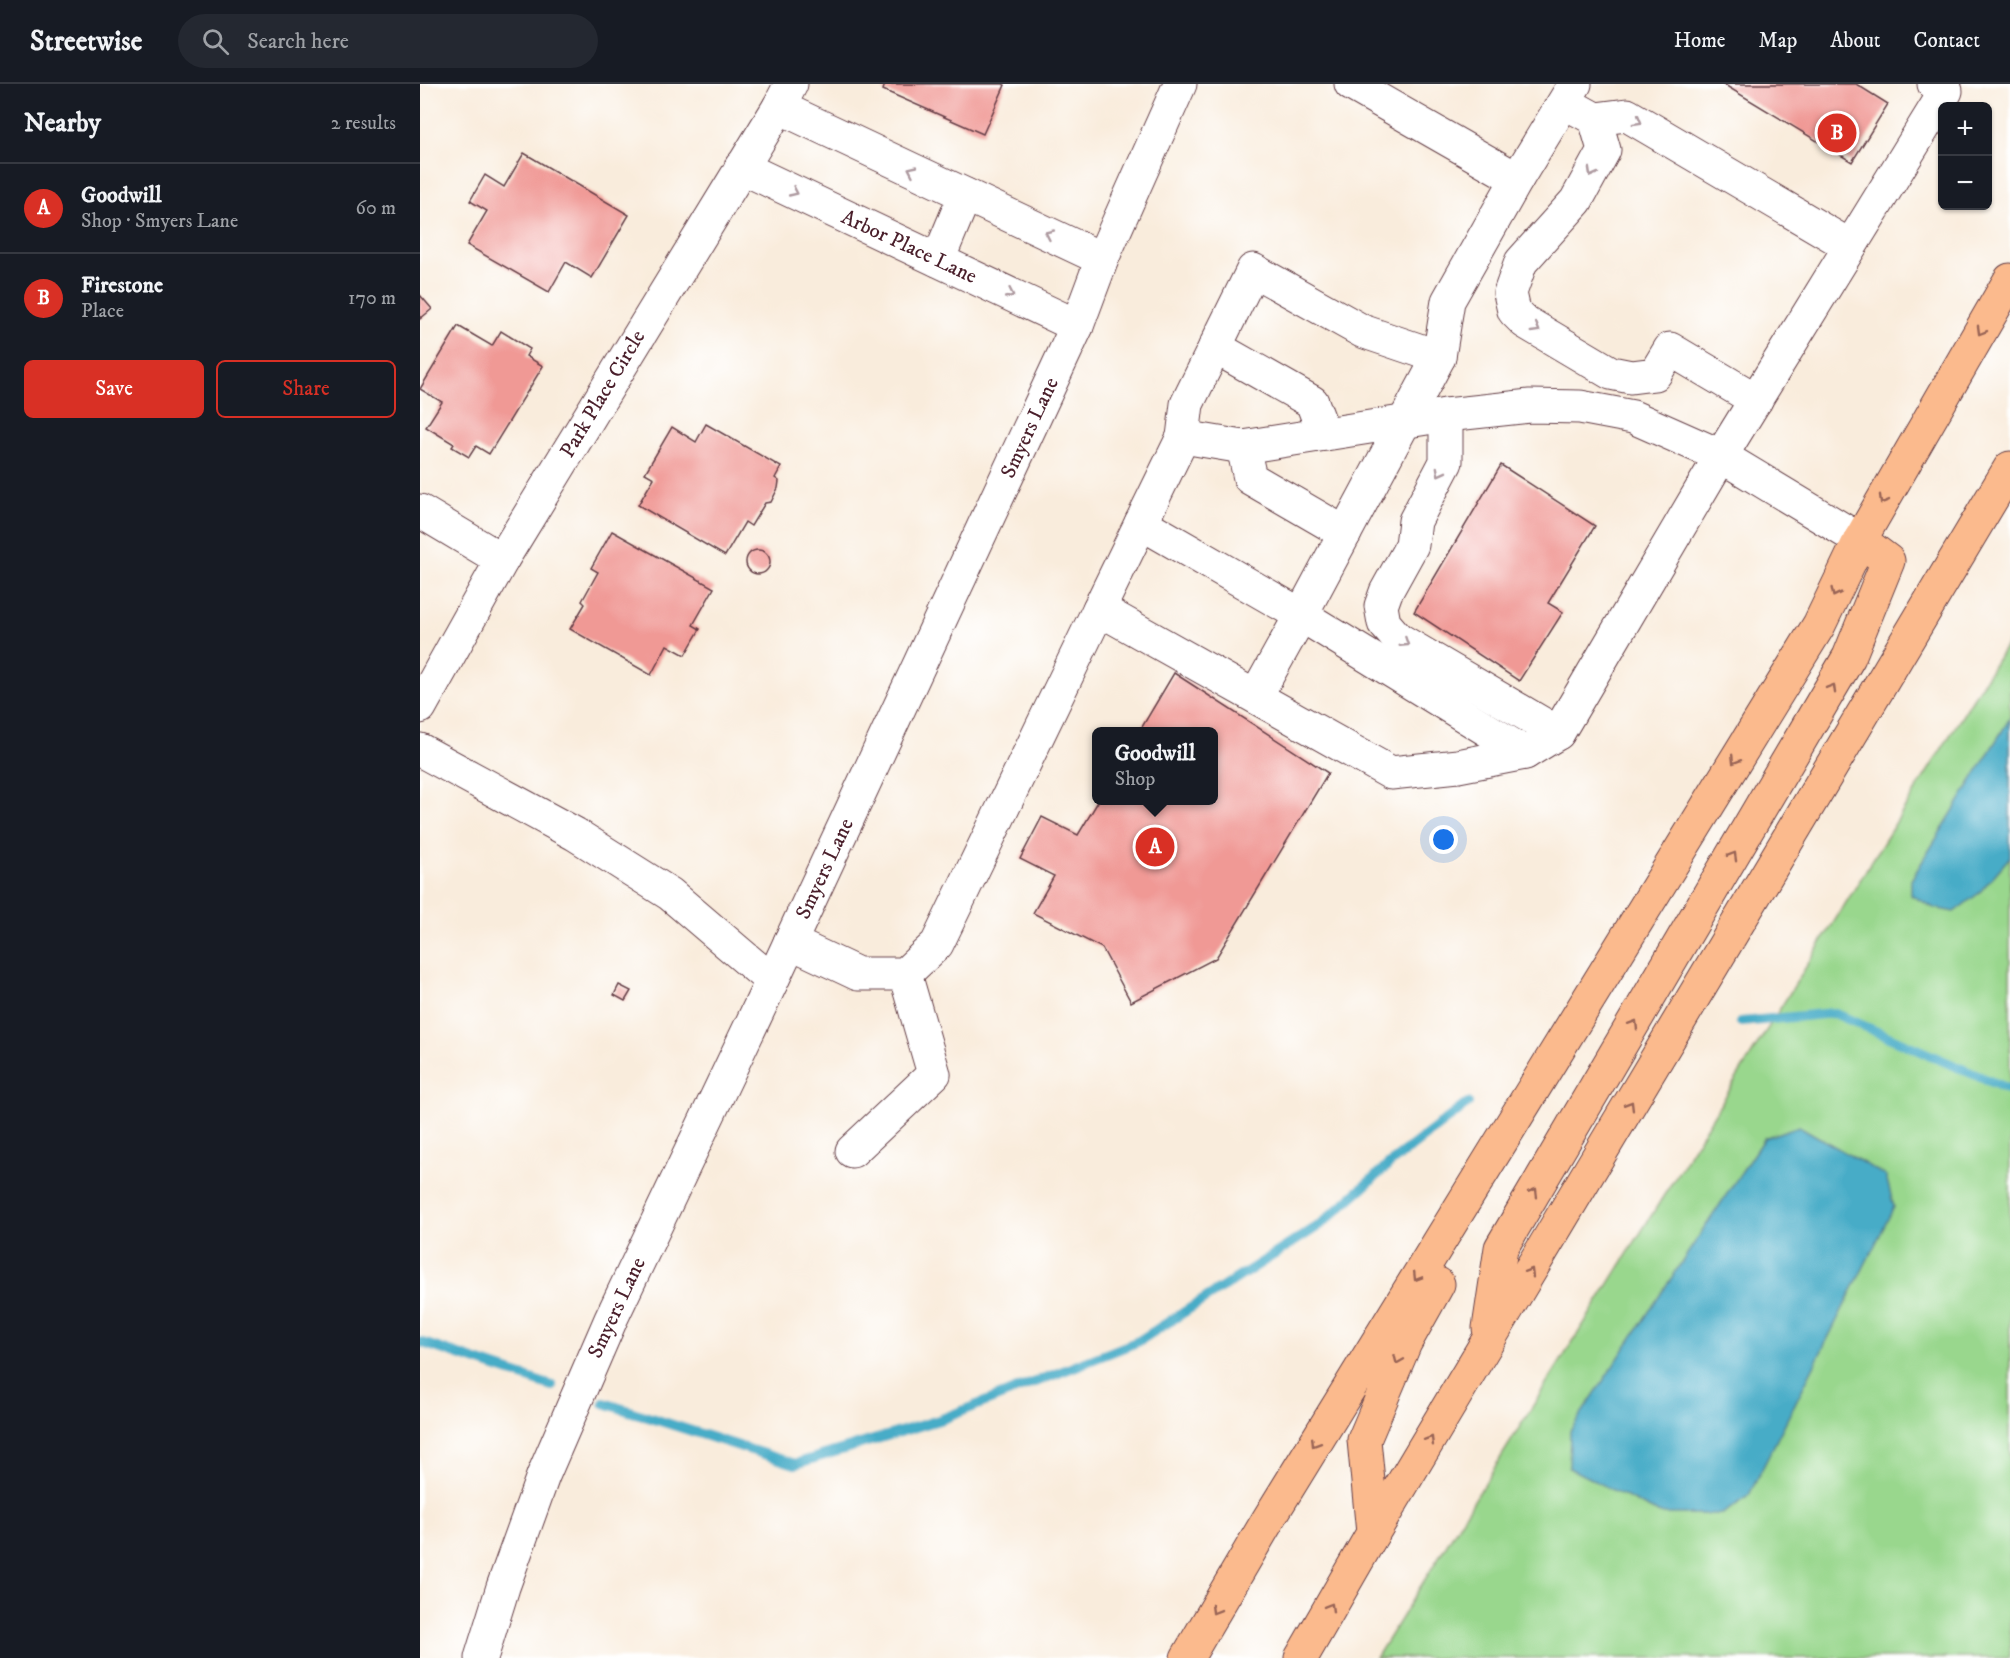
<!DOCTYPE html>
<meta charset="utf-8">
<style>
:root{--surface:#171b24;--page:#242831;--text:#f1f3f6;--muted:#9ea1a6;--line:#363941;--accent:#d93025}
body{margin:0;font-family:"IM FELL DW Pica",serif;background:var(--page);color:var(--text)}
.controls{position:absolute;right:18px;top:18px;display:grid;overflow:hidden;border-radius:9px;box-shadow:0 2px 4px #0004}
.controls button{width:54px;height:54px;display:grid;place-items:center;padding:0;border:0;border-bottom:2px solid var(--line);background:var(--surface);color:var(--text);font:30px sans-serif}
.you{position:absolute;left:1024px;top:756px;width:21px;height:21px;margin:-15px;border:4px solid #fff;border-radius:50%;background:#1a73e8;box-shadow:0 0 0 9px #1a73e833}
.badge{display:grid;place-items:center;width:39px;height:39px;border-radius:50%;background:var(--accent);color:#fff;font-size:20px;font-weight:700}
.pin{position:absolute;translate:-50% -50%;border:3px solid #fff;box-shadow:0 2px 6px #0006}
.popup{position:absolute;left:672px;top:643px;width:126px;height:78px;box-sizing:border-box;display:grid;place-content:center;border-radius:9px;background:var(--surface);filter:drop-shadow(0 2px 4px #0005);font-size:20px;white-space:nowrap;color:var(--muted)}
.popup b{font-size:22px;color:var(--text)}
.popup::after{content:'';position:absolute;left:50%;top:100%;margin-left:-12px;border:12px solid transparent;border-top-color:var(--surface)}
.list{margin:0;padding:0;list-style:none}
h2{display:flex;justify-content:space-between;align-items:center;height:78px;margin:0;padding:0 24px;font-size:26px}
h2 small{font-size:20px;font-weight:400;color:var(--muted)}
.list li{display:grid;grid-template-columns:39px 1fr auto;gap:18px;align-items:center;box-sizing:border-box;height:90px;padding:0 24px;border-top:2px solid var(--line)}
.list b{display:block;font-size:22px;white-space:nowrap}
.list p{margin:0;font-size:20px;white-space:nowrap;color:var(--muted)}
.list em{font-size:20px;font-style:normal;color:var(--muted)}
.actions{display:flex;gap:12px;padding:18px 24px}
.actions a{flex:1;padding:14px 0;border:2px solid var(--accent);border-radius:9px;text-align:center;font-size:21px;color:var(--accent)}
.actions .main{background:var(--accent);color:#fff}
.icon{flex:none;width:33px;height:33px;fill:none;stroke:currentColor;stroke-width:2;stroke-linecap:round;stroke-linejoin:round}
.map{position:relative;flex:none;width:1590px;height:1574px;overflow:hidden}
header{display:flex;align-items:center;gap:36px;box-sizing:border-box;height:84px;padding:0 30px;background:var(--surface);border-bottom:2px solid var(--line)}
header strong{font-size:28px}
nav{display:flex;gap:33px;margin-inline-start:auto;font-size:21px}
.search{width:420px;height:54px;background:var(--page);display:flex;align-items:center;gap:15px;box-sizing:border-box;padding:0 21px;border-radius:33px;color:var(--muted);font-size:22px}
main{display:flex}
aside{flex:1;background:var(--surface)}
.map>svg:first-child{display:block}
.green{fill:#99d78d;stroke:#727b5c;stroke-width:1.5}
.water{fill:#47acc7;stroke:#486679;stroke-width:1.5}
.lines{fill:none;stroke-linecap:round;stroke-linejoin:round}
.stream{stroke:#47acc7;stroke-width:10}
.building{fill:#f09995}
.minor-casing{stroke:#643e46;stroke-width:35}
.major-casing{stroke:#643e46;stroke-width:35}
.minor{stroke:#fff;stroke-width:33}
.major{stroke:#fbba8d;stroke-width:33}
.oneway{stroke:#ae9aa0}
.oneway2{stroke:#9a6557}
.labels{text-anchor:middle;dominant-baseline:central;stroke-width:4.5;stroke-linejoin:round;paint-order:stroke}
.street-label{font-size:21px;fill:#4a1f2b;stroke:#fff}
</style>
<header>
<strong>Streetwise</strong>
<div class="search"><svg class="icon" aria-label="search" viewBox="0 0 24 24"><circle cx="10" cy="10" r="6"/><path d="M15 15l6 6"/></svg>Search here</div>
<nav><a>Home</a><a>Map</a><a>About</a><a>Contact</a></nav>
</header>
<main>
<aside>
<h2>Nearby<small>2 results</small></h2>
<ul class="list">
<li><span class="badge">A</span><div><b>Goodwill</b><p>Shop · Smyers Lane</p></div><em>60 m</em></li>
<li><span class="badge">B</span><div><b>Firestone</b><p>Place</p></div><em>170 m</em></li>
</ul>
<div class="actions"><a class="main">Save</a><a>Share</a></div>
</aside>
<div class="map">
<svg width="1590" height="1574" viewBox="0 0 1590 1574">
<rect width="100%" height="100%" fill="#fff"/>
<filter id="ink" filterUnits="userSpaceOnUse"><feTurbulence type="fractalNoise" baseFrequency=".0167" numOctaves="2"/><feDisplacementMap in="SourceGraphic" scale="12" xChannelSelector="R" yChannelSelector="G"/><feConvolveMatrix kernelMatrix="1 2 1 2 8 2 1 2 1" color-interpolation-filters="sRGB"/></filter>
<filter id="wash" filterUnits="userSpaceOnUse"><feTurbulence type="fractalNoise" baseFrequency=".008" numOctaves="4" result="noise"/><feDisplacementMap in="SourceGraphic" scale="24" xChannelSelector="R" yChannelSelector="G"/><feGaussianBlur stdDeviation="1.35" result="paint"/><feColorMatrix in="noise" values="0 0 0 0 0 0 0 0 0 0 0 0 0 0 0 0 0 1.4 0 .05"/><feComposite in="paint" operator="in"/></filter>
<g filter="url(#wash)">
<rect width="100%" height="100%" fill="#f9ecdc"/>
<polygon class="green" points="1590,555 1590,1574 956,1574"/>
<g class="water">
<polygon points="1590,634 1590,773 1559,809 1534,828 1514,824 1491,811 1491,796"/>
<polygon points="1379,1042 1466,1092 1474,1123 1328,1413 1302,1430 1240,1430 1149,1384 1150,1347 1344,1054"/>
</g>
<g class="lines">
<g class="stream">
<polyline points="1321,938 1414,929 1590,1006"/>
<polyline points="0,1258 132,1302"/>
<polyline points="184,1319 375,1380 522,1335 719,1257 900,1141 974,1076 1048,1019"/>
</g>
</g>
<g id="blocks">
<g class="building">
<polygon points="465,0 583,0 585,1 563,50 463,6"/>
<polygon points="1303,0 1436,0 1468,20 1432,78"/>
<polygon points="104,69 209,131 172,194 146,178 129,208 47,161 67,127 50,117 65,91 84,103"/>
<polygon points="0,211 12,225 0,235"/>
<polygon points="38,242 72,262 81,247 110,265 106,272 123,282 69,370 56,362 49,373 32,363 34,360 6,343 22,318 0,305"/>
<polygon points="286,340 361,383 355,394 359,397 358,404 351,418 345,419 331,442 325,438 305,472 218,421 234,394 225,389 252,343 276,358"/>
<polygon points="1081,381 1175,442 1128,519 1143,528 1099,597 994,528"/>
<polygon points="192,447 294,504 273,541 280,545 265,571 247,561 231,591 150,545 165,520 162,517 178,488 171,484"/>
<circle cx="338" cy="478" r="12"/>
<polygon points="754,589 908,689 796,874 711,918 682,864 613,829 634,792 600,775 622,733 658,751 679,716 794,716 794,648 719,648"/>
<polygon points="199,901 211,907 205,917 194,911"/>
</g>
</g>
</g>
<g filter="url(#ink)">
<use href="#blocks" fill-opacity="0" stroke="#643e46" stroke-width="1.5"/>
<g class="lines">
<defs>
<g id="minor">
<polyline points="931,0 1097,95"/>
<polyline points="359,23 682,175"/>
<polyline points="1155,24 1175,35 1207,31 1430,162"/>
<polyline points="1175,35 1184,66 1156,117 1101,178 1090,209 1094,227 1105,238 1191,289 1211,293 1235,290 1250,265 1336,316"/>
<polyline points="321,83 657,242"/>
<polyline points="518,176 545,111"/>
<polyline points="795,263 892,318 904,350"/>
<polyline points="1026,331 1026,378 995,437 992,461 966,508 961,522 964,539 978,555 1138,649"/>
<polyline points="763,353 823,363 1026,331 1110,322 1160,323 1213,333 1301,372 1440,456"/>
<polyline points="823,363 830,394 925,449"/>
<polyline points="0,427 82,476"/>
<polyline points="721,439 881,531 836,612"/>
<polyline points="679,525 763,353 767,320 833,186 942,247 1019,273"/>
<polyline points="0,623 82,476 359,23 371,0"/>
<polyline points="0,666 155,750 250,810 352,897"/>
<polyline points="1105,669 881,531 1019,273 1028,217 1097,95 1155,0"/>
<polyline points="370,858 438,890 485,890 517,860 679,525 971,689 1038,682 1105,669 1138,649 1301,372 1526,7 1514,0"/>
<polyline points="432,1067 514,990 485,890"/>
<polyline points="61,1574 83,1503 123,1392 191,1235 352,897 657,242 682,175 760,0"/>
</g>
<g id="major">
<polyline points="1069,1244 1081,1164 1429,573 1468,477 1440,456"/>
<polyline points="953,1449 944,1356 985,1259 1018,1200"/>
<polyline points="767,1574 848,1436 1399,541 1440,456 1590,196"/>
<polyline points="881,1574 953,1449 1590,384"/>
</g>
</defs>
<use href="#minor" class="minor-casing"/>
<use href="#major" class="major-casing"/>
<use href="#minor" class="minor"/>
<use href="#major" class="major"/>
</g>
<defs><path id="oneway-chevron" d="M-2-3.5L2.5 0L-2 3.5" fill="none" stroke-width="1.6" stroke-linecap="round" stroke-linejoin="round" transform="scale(1.5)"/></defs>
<g class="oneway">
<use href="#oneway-chevron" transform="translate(1218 37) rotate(30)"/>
<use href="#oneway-chevron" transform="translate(492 86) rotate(-155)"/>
<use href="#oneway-chevron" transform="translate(1172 89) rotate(119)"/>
<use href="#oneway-chevron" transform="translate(374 108) rotate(25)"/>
<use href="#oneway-chevron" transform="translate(629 150) rotate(-155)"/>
<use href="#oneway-chevron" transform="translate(590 210) rotate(25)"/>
<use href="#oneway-chevron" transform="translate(1116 245) rotate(31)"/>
<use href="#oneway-chevron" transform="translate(1020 388) rotate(118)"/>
<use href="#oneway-chevron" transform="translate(985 559) rotate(33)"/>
</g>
<g class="oneway2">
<use href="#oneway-chevron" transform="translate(1561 247) rotate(120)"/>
<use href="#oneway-chevron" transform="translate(1463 416) rotate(120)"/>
<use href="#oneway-chevron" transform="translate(1415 509) rotate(116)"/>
<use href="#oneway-chevron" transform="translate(1412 604) rotate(-60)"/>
<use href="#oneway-chevron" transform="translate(1315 676) rotate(122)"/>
<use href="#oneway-chevron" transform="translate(1313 772) rotate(-60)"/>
<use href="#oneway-chevron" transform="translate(1214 940) rotate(-59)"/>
<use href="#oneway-chevron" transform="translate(1210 1021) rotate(-59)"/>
<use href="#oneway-chevron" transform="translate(1114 1108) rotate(-59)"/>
<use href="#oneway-chevron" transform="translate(1110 1188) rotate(-59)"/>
<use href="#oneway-chevron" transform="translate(997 1193) rotate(122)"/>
<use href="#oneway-chevron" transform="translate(978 1276) rotate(113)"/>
<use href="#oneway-chevron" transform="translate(1010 1356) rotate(-59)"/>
<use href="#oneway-chevron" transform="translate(895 1359) rotate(122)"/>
<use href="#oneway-chevron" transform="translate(910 1523) rotate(-60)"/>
<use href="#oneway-chevron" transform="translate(795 1526) rotate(120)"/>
</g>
</g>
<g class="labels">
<g class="street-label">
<text transform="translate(489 163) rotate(25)">Arbor Place Lane</text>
<text transform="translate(183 310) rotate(-59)">Park Place Circle</text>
<text transform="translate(610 344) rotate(-65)">Smyers Lane</text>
<text transform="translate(405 785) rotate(-65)">Smyers Lane</text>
<text transform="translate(197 1224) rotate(-65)">Smyers Lane</text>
</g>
</g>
</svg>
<div class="controls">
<button>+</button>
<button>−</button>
</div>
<div class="you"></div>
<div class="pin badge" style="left:735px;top:763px">A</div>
<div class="popup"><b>Goodwill</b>Shop</div>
<div class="pin badge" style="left:1417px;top:49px">B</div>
</div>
</main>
